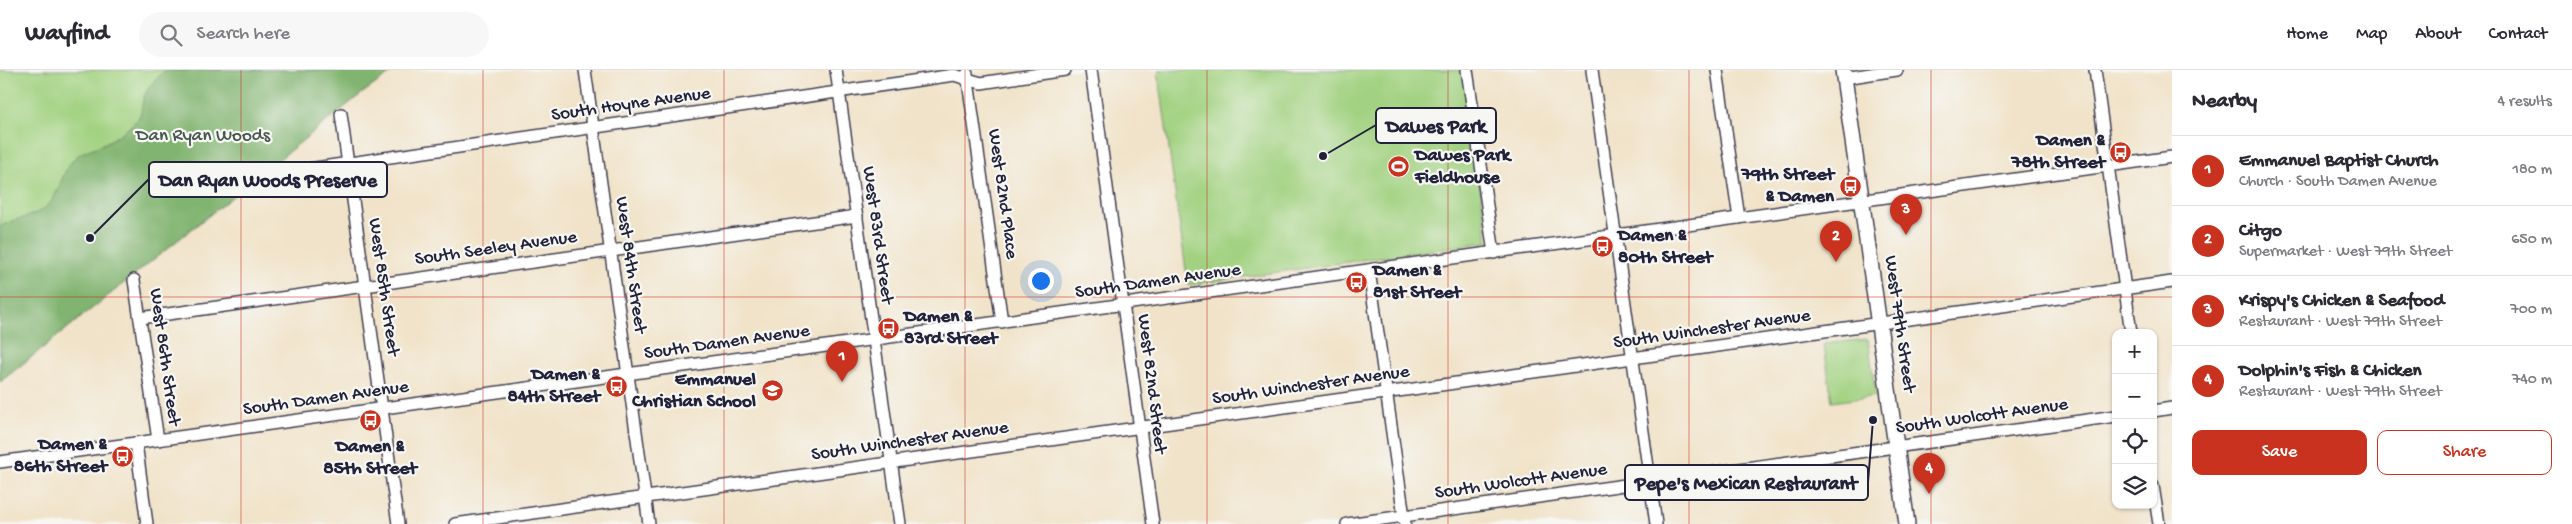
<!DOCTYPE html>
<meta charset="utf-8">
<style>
:root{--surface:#fff;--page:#f7f7f7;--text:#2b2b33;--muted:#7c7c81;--line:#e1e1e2;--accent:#c8321e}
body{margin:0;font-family:"Gochi Hand",sans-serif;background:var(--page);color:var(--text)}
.controls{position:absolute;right:15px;bottom:15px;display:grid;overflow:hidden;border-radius:10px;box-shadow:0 1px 4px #0004}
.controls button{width:45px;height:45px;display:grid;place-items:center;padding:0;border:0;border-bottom:1px solid var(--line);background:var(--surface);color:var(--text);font:25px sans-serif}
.you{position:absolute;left:1040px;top:210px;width:18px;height:18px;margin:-12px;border:4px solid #fff;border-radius:50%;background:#1a73e8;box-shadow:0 0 0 8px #1a73e833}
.badge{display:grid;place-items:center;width:32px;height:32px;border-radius:50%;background:var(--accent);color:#fff;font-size:16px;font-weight:700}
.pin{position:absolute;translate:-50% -41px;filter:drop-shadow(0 1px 2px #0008)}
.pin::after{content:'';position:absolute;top:26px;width:18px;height:15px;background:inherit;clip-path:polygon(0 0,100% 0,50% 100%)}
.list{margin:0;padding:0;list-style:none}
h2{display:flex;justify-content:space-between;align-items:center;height:65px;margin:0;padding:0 20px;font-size:21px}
h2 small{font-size:16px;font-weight:400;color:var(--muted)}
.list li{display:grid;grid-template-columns:32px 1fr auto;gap:15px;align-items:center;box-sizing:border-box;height:70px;padding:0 20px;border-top:1px solid var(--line)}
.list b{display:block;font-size:19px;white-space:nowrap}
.list p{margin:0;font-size:16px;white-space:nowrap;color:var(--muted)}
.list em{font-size:16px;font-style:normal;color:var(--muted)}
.actions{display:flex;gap:10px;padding:15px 20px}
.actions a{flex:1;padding:11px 0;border:1px solid var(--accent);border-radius:10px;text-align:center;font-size:18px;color:var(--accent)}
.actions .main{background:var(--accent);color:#fff}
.icon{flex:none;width:28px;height:28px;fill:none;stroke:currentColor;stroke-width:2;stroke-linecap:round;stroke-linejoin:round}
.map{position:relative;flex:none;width:2172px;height:454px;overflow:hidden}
header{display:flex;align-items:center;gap:30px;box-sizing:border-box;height:70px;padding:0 25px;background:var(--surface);border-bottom:1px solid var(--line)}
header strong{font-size:24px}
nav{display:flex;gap:28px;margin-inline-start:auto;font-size:18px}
.search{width:350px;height:45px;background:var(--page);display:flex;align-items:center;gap:12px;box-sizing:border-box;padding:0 18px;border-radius:28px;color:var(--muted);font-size:19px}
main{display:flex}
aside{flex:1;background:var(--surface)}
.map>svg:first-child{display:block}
.green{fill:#a2d281;stroke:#627a5e}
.forest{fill:#81b46f;stroke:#526b55}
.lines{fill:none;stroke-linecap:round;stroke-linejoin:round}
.minor-casing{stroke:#413f50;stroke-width:14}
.major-casing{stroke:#413f50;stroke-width:18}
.minor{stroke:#fff;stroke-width:11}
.major{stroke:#fff;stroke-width:15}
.grid{fill:none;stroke:#c8321e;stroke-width:1;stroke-opacity:0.55}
.labels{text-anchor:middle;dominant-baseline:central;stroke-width:4.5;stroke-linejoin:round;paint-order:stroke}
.street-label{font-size:19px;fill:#22223b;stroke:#f6f6f2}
.park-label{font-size:19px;fill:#485750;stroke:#f6f6f2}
.poi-label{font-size:19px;font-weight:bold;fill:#22223b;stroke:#f6f6f2;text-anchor:end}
.leader{fill:none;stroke:#22223b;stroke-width:2}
.callout-dot{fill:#22223b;stroke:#f6f6f2;stroke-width:2}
.callout{fill:#f6f6f2;stroke:#22223b;stroke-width:2}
.callout-label{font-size:20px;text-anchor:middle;font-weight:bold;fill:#22223b}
</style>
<header>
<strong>Wayfind</strong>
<div class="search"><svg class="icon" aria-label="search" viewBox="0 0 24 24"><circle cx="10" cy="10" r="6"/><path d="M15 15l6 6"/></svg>Search here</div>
<nav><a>Home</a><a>Map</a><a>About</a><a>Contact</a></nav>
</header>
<main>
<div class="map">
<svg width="2172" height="454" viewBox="0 0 2172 454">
<rect width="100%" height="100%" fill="#f6f6f2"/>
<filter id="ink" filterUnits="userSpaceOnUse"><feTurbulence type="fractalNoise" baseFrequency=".02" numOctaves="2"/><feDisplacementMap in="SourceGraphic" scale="10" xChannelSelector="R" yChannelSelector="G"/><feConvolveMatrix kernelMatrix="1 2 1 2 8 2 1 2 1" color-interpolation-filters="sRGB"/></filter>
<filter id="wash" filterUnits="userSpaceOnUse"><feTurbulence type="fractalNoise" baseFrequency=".0096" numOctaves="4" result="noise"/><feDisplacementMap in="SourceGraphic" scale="20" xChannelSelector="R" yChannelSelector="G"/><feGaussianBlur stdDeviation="1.12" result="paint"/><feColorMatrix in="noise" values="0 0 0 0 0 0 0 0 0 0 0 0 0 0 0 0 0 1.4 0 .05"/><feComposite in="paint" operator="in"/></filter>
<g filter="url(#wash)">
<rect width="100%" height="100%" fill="#f1e3c9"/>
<g class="green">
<polygon points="0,0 395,0 361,24 0,312"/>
<polygon points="1158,0 1464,0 1488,172 1188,215"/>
<polygon points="1868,269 1876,326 1832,332 1824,274"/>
</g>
<path class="forest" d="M166 0H395L361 24 0 312V157C16 146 40 149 53 129 61 116 63 100 74 89 83 80 94 79 105 73 116 68 127 59 136 51 143 44 141 35 144 27 148 16 158 7 166 0Z"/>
</g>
<g filter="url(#ink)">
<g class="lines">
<defs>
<g id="minor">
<polyline points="585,0 649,454"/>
<polyline points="836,0 900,454"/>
<polyline points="1091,0 1153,454"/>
<polyline points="1467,0 1494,183"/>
<polyline points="1592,0 1656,454"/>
<polyline points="1717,0 1739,148"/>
<polyline points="2095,0 2131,263"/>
<polyline points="967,4 1002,252"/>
<polyline points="1844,8 1897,0"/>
<polyline points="341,44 398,454"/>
<polyline points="260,106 954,5 981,13 1065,0"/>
<polyline points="1369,200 1405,454"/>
<polyline points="134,210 158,370"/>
<polyline points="140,248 857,146"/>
<polyline points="2153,341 2172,338"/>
<polyline points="136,373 147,454"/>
<polyline points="0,392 2172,87"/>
<polyline points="2153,416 2159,454"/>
<polyline points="455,454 2172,212"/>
<polyline points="1347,454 2116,346"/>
</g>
<polyline id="major" points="1843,0 1907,454"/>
</defs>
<use href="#minor" class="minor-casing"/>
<use href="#major" class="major-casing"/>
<use href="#minor" class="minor"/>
<use href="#major" class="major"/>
</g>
</g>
<path class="grid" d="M241 0V454M483 0V454M724 0V454M965 0V454M1207 0V454M1448 0V454M1689 0V454M1931 0V454M0 227H2172"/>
<defs>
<symbol id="bus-disc" viewBox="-11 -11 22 22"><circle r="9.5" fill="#c8321e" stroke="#f6f6f2"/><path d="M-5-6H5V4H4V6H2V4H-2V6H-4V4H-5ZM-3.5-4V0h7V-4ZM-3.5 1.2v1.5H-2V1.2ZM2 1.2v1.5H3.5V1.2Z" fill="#fff"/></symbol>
<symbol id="stadium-disc" viewBox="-11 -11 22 22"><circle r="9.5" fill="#c8321e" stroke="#f6f6f2"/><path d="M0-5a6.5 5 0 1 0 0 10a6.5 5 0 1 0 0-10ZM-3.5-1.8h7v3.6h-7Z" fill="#fff"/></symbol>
<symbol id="school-disc" viewBox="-11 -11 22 22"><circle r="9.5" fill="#c8321e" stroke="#f6f6f2"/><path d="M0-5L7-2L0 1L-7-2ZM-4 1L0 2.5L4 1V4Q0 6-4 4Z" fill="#fff"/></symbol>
</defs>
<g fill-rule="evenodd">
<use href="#bus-disc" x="2108" y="70" width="25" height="25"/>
<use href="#stadium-disc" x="1386" y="84" width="25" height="25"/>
<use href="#bus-disc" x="1838" y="104" width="25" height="25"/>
<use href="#bus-disc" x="1590" y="164" width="25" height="25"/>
<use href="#bus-disc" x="1344" y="200" width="25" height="25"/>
<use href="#bus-disc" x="876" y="246" width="25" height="25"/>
<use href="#bus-disc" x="604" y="304" width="25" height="25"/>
<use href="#school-disc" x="760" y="308" width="25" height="25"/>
<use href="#bus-disc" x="358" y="338" width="25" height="25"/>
<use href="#bus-disc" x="110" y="374" width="25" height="25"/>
</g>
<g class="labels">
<g class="street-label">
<text transform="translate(631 35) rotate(-8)">South Hoyne Avenue</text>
<text transform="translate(1002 124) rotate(82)">West 82nd Place</text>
<text transform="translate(877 165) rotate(82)">West 83rd Street</text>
<text transform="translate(496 179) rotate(-8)">South Seeley Avenue</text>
<text transform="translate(630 195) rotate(82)">West 84th Street</text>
<text transform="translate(1158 212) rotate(-8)">South Damen Avenue</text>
<text transform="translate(383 217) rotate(82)">West 85th Street</text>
<text transform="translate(1899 254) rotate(82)">West 79th Street</text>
<text transform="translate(1712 260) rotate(-8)">South Winchester Avenue</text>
<text transform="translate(727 273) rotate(-8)">South Damen Avenue</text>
<text transform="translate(164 287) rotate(82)">West 86th Street</text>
<text transform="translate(1151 314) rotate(83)">West 82nd Street</text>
<text transform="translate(1311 316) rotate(-8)">South Winchester Avenue</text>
<text transform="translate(326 329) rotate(-8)">South Damen Avenue</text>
<text transform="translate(1982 347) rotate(-8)">South Wolcott Avenue</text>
<text transform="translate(910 372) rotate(-8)">South Winchester Avenue</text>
<text transform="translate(1521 412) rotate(-8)">South Wolcott Avenue</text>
</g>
<g class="park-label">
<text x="203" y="66">Dan Ryan Woods</text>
</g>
<g class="poi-label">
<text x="2105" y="71">Damen &amp;<tspan x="2105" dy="22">78th Street</tspan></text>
<text x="1415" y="86" text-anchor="start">Dawes Park<tspan x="1415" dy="22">Fieldhouse</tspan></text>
<text x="1834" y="105">79th Street<tspan x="1834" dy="22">&amp; Damen</tspan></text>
<text x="1618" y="166" text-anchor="start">Damen &amp;<tspan x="1618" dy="22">80th Street</tspan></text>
<text x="1373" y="201" text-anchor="start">Damen &amp;<tspan x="1373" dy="22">81st Street</tspan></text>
<text x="904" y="247" text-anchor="start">Damen &amp;<tspan x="904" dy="22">83rd Street</tspan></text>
<text x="600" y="305">Damen &amp;<tspan x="600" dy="22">84th Street</tspan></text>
<text x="756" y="310">Emmanuel<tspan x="756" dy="22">Christian School</tspan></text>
<text x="107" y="375">Damen &amp;<tspan x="107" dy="22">86th Street</tspan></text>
<text x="370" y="377" text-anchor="middle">Damen &amp;<tspan x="370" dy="22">85th Street</tspan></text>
</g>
</g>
<path class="leader" d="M1323 86L1376 55M90 168L149 109M1873 350L1868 412"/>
<g class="callout-dot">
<circle cx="1323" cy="86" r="5"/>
<circle cx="90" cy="168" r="5"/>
<circle cx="1873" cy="350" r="5"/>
</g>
<g class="callout">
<rect x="1376" y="38" width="120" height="35" rx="5"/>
<rect x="149" y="92" width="238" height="35" rx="5"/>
<rect x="1625" y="395" width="243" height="35" rx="5"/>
</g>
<g class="callout-label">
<text x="1436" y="62">Dawes Park</text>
<text x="268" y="116">Dan Ryan Woods Preserve</text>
<text x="1746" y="419">Pepe's Mexican Restaurant</text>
</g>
</svg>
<div class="controls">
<button>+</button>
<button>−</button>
<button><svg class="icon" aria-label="locate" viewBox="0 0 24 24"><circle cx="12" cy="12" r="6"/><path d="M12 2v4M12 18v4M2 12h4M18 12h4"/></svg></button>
<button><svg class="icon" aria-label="layers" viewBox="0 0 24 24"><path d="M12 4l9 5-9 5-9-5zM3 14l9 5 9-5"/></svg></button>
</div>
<div class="you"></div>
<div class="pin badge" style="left:842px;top:312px">1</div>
<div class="pin badge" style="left:1836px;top:192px">2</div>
<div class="pin badge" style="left:1906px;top:165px">3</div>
<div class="pin badge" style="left:1929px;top:424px">4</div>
</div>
<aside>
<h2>Nearby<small>4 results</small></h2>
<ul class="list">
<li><span class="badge">1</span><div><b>Emmanuel Baptist Church</b><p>Church · South Damen Avenue</p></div><em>180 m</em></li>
<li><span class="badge">2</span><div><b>Citgo</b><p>Supermarket · West 79th Street</p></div><em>650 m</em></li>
<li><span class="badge">3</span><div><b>Krispy's Chicken &amp; Seafood</b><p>Restaurant · West 79th Street</p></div><em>700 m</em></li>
<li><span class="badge">4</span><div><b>Dolphin's Fish &amp; Chicken</b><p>Restaurant · West 79th Street</p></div><em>740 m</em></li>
</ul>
<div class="actions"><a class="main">Save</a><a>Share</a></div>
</aside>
</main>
